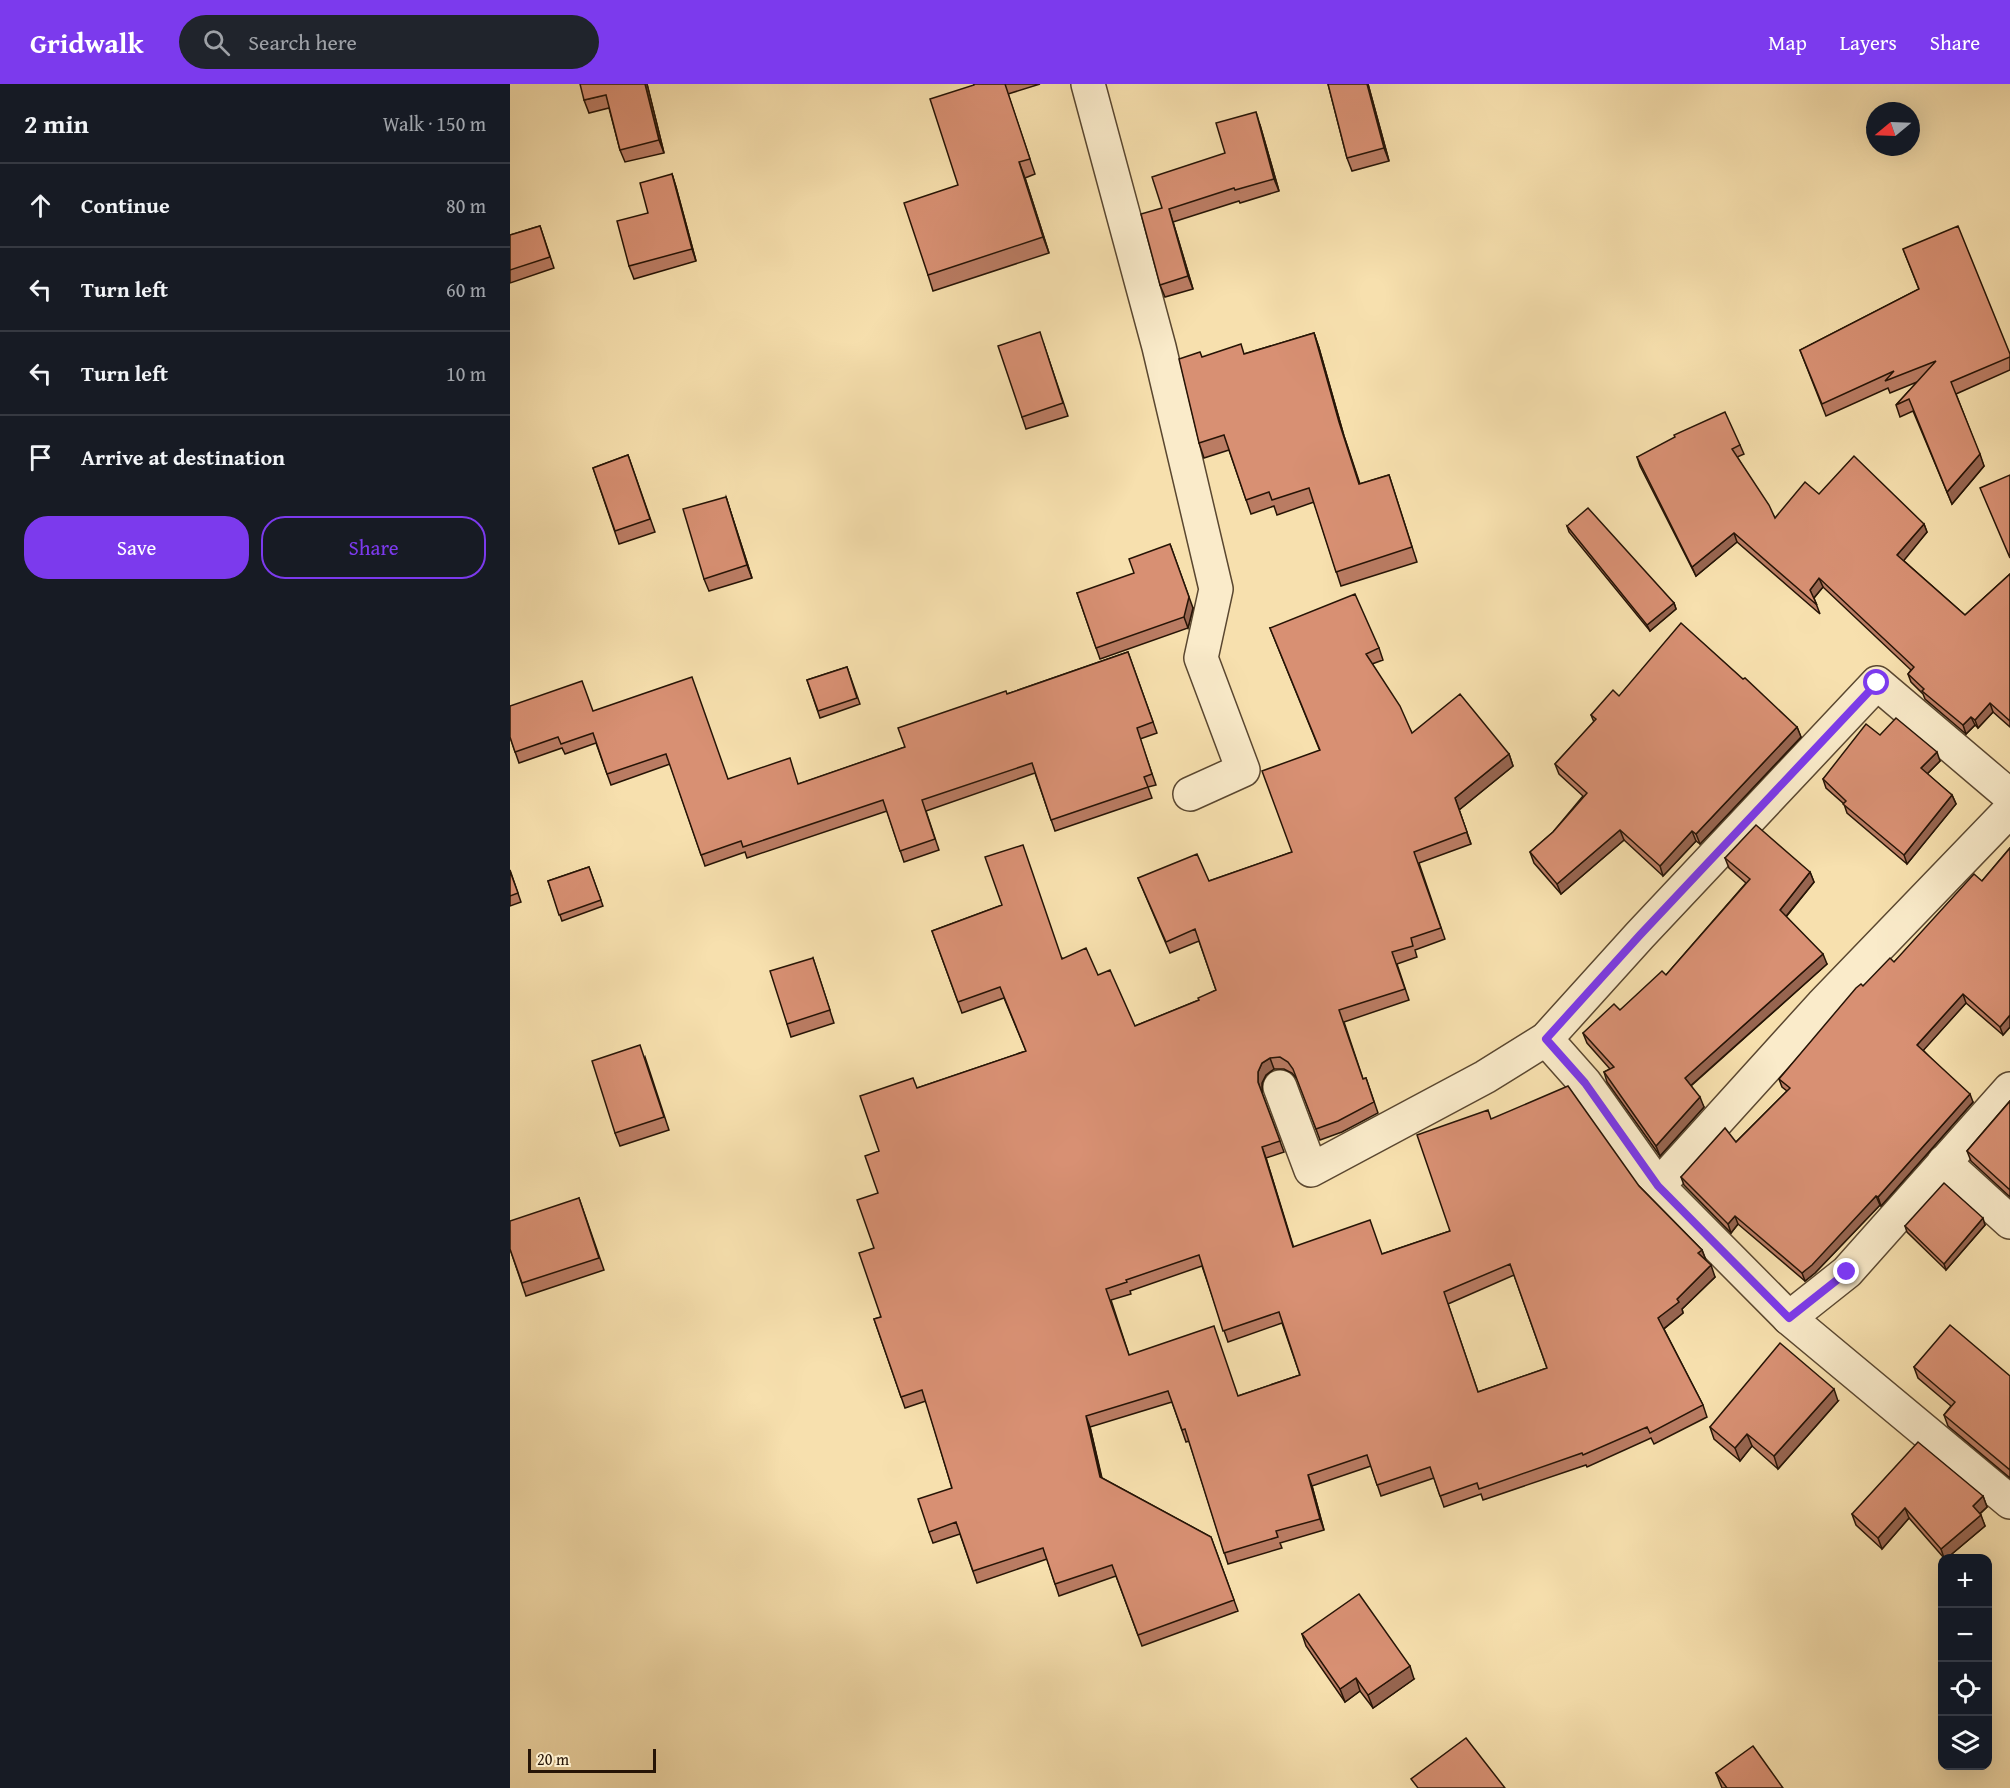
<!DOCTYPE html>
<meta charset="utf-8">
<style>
:root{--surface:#171b24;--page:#20242c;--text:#f1f3f6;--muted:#9ea1a6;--line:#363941;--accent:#7c3aed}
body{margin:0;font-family:"Gentium Book Plus",serif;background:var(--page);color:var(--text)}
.controls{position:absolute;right:18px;bottom:18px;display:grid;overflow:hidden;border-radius:12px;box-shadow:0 6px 24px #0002}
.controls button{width:54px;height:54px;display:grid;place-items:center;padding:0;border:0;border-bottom:2px solid var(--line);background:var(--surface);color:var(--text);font:30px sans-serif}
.compass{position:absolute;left:1356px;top:18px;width:54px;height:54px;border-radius:50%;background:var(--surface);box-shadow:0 6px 24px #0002;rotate:251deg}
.scale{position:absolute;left:18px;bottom:15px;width:128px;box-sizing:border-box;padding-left:6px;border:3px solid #261406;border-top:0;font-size:16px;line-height:21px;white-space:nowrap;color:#261406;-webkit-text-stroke:4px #faebca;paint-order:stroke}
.stop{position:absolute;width:18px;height:18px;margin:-14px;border:4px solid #7c3aed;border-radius:50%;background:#fff}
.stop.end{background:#7c3aed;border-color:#fff;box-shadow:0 2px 6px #0008}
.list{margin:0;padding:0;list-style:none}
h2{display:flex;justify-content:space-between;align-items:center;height:78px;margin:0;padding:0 24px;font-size:26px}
h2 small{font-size:20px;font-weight:400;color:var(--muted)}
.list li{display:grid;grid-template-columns:39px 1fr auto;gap:18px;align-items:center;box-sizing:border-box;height:84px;padding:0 24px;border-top:2px solid var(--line)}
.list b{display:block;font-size:22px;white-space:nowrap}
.list em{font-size:20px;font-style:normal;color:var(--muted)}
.actions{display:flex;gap:12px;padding:18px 24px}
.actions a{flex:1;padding:14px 0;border:2px solid var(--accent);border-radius:24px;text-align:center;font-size:21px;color:var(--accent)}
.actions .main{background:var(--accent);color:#fff}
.icon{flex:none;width:33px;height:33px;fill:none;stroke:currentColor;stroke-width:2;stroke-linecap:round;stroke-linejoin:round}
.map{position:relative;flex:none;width:1500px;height:1704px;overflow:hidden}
header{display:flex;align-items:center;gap:36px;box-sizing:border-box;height:84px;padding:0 30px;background:var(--accent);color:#fff}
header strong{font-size:28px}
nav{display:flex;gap:33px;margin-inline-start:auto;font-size:21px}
.search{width:420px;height:54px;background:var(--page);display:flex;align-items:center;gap:15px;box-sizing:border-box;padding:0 21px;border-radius:33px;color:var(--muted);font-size:22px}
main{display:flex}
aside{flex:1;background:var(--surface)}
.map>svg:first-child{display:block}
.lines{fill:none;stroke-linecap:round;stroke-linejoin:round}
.minor-casing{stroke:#5a4730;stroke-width:36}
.minor{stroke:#faebca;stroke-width:33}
.wall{fill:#ba7c63;stroke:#261406;stroke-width:1.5;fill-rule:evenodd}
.shaded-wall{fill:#976550;stroke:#261406;stroke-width:1.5}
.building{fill:#d89073;stroke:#261406;stroke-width:1.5;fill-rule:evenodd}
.route{stroke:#7c3aed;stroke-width:8}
</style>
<header>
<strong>Gridwalk</strong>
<div class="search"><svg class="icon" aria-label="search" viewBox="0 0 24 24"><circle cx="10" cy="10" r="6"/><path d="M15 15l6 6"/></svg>Search here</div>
<nav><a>Map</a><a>Layers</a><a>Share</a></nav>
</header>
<main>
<aside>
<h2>2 min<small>Walk · 150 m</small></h2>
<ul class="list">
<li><svg class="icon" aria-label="ahead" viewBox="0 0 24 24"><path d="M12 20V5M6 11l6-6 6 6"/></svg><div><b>Continue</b></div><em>80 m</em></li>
<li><svg class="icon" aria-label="left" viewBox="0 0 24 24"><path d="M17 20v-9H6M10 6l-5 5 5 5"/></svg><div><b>Turn left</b></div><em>60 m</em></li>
<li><svg class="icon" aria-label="left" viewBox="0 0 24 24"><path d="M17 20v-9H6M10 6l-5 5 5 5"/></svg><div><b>Turn left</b></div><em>10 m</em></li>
<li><svg class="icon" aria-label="arrive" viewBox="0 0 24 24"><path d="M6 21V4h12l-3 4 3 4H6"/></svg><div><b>Arrive at destination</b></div></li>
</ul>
<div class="actions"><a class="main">Save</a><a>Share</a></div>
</aside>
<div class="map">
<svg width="1500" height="1704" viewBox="0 0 1500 1704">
<rect width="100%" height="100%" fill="#f7e0ae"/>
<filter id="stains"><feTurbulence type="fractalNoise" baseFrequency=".00333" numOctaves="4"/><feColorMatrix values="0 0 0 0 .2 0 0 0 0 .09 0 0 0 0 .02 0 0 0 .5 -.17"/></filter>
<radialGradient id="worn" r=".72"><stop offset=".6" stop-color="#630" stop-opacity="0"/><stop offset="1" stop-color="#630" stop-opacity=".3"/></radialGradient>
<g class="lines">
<defs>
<g id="minor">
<polyline points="578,0 649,263 706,505 691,574 733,686 680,710"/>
<polyline points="1036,955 1075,999 1148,1102 1279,1234 1500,1418"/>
<polyline points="770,1003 801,1086 975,993 1036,955 1130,851 1367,599 1500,712"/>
<polyline points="1434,1078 1500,1138"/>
<polyline points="1148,1102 1312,921 1500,726"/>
<polyline points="1279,1234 1337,1188 1500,1005"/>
</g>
</defs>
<use href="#minor" class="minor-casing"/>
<use href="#minor" class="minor"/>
</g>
<g class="wall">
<polygon points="137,0 154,69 115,78 110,66 99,24 79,29 74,16"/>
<polygon points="464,0 530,0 498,10 525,90 515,94 539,169 423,207 418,191 448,101"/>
<polygon points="818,0 858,0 879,77 842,87 837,74"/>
<polygon points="750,41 769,107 730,119 729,117 663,138 683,205 655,213 650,201 652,124 715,69"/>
<polygon points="162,90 166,103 186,177 124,195 119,182 138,129"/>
<polygon points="30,142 44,184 0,199 0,151"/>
<polygon points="1393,165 1500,270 1500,286 1446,310 1474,382 1442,420 1403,327 1390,333 1386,321 1407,298 1380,309 1378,304 1316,332 1290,266 1409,205"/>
<polygon points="804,249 809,264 834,352 850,400 879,391 907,478 831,502 804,418 767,431 764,422 741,430 719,366 694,374 689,359 692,273 734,270"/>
<polygon points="534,261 558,332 516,345 512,333"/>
<polygon points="1230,361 1234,370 1227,373 1265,434 1309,410 1414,440 1417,448 1393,476 1455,531 1500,490 1500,643 1483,628 1468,644 1465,641 1456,650 1415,615 1413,610 1401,598 1398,590 1401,586 1313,503 1304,514 1310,530 1227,458 1186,492 1130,382 1127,373"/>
<polygon points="118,371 145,448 109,460 83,384"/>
<polygon points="216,413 242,494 199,507 194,495"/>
<polygon points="1057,442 1164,519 1166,525 1140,547 1059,448"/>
<polygon points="567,509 683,524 678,544 590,575"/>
<path d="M760 544 869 564 873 576 862 580 902 649 999 670 1003 682 949 726 961 760 909 779 935 855 905 866 907 873 887 880 899 916 834 938 853 995 856 994 868 1029 832 1048 810 1056 788 996 782 989 774 985H764L756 991 752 999V1009L774 1068 756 1074 783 1163 872 1170 940 1147 981 1035 1129 1102 1192 1166 1196 1176 1205 1193 1172 1225 1173 1229 1154 1245 1193 1321 1197 1333 1144 1360 1141 1354 1077 1383 1076 1381 973 1416 971 1410 934 1423 924 1394 871 1412 861 1382 802 1402 814 1446 770 1459 772 1464 718 1480 679 1357 676 1358 662 1318 580 1343 592 1394 701 1453 728 1527 632 1562 606 1492 549 1512 537 1475 467 1499 450 1450 423 1459 419 1448 442 1404 416 1317 395 1324 364 1235 371 1233 364 1164 368 1109 369 1067 407 1004 516 967 494 914 452 929 422 847 492 821 552 874 588 891 625 942 689 916 706 906 689 857 660 869 628 794 699 797 782 768 810 667ZM692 1182 718 1258 772 1239 790 1291 728 1312 619 1271 601 1216 621 1210 620 1207ZM1004 1191 1037 1284 968 1308 938 1220Z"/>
<polygon points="618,568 647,649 630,655 646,701 638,703 642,714 545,747 525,689 416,727 429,766 394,778 377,727 237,774 235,768 195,782 160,680 101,701 86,659 55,670 52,664 9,679 0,653 83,627 218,695 289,700 395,663 497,610"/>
<polygon points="337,583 350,620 310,634 297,596"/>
<polygon points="1109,612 1287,643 1291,653 1190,760 1186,757 1153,792 1114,756 1051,810 1024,779 1020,768 1043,748 1073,712 1049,690 1045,680 1084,638 1081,631"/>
<polygon points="1370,651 1430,677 1417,690 1442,711 1446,720 1397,780 1337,729 1334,720 1316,704 1313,695"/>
<polygon points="1500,764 1500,943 1493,951 1456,919 1413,966 1463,1018 1371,1122 1370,1121 1305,1189 1295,1197 1228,1140 1221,1149 1174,1101 1171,1093 1226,1058 1277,1007 1272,1003 1269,995 1353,902 1384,878 1472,797"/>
<polygon points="1215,774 1300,788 1304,798 1276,833 1317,880 1181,1002 1194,1023 1150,1072 1097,998 1094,988 1100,985 1077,959 1073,949 1110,926 1156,891 1236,799 1219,784"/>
<polygon points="79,783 93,822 52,837 38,797"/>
<polygon points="0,786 11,818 0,822"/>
<polygon points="303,874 324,939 281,953 277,940"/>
<polygon points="135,973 159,1046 110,1062 105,1049"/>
<polygon points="1500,1017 1500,1113 1461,1077 1457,1067"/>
<polygon points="69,1114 94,1186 16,1212 0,1165"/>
<polygon points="1475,1141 1436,1186 1397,1148 1395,1142"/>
<polygon points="1404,1283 1500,1292 1500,1394 1438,1342 1434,1331 1441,1322 1408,1294"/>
<polygon points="1328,1317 1268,1385 1242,1362 1230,1377 1204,1355 1200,1343"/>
<polygon points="1473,1412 1477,1423 1470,1430 1475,1442 1437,1474 1434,1474 1399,1434 1372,1465 1346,1441 1342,1430"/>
<polygon points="792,1550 904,1595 863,1624 850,1607 835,1618 796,1562"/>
<polygon points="1206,1689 1273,1704 1212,1704"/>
</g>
<g class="shaded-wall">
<polygon points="135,0 137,0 154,69 149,56"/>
<polygon points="857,0 858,0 879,77 874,64"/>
<polygon points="746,28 750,41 769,107 764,95"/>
<polygon points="509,78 515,94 539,169 533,153"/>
<polygon points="162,90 166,103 186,177 182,165"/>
<polygon points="659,125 663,138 683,205 678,192"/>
<polygon points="804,249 809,264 834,352 854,414 829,338"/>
<polygon points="1470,370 1474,382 1442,420 1437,408"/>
<polygon points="216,413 220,426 242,494 237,481"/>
<polygon points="1414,440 1417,448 1391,480 1387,471"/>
<polygon points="1224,449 1227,458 1186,492 1182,483"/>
<polygon points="660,460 683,524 678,544 674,533"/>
<polygon points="1309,494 1313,503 1303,515 1300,506"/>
<polygon points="1164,519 1166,525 1140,547 1137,541"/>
<polygon points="1480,619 1483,628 1468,644 1465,636"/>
<polygon points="1461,633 1465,641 1456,650 1453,641"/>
<polygon points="1287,643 1291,653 1190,760 1186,750"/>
<polygon points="1427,668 1430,677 1414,693 1411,684"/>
<polygon points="999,670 1003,682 949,726 961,760 945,714"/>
<polygon points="1442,711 1446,720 1397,780 1394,771"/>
<polygon points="1110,746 1114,756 1051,810 1047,800"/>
<polygon points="1182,747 1186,757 1153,792 1150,782"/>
<polygon points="1300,788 1304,798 1273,836 1270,826"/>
<polygon points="1313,870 1317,880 1178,1004 1175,994"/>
<polygon points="1453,910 1456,919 1411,969 1407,961"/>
<polygon points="1500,931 1500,943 1493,951 1490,943"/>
<polygon points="760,974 764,985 756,991 752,999 752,1010 748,998 748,988 752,979"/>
<polygon points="1460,1010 1463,1018 1371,1122 1368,1113"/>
<polygon points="1190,1013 1194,1023 1150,1072 1146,1062"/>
<polygon points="752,1063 756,1074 787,1174 783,1163"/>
<polygon points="1366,1112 1370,1121 1305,1189 1295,1197 1292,1189"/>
<polygon points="1225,1132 1228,1140 1221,1149 1218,1140"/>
<polygon points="1473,1134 1475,1141 1436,1186 1434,1180"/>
<polygon points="1192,1166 1196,1177 1188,1169"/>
<polygon points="1201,1181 1205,1193 1172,1225 1173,1229 1152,1246 1148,1234"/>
<polygon points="1324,1305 1328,1317 1268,1385 1264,1372"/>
<polygon points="576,1332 580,1343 594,1405 590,1393"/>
<polygon points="1237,1350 1242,1362 1230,1377 1225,1364"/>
<polygon points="798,1391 802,1402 814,1446 810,1435"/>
<polygon points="1473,1412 1477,1423 1467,1432 1463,1422"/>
<polygon points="1395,1424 1399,1434 1372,1465 1368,1454"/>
<polygon points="1471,1431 1475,1442 1437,1474 1434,1474 1431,1465"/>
<polygon points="900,1582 904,1595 863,1624 858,1611"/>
<polygon points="846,1594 850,1607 835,1618 830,1605"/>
</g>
<g class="building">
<polygon points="70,0 135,0 149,56 110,66 96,11 74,16"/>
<polygon points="464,0 495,0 520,75 509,78 533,153 418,191 394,119 448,101 420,15 464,1"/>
<polygon points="818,0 857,0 874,64 837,74"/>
<polygon points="746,28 764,95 725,106 724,104 659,125 678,192 650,201 631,130 652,124 642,93 715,69 706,39"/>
<polygon points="162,90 182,165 119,182 107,137 138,129 130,99"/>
<polygon points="30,142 40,173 0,186 0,151"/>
<polygon points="1448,142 1500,270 1500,273 1441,298 1470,370 1437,408 1399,315 1386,321 1426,277 1375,297 1384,287 1312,320 1290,266 1409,205 1393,165"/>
<polygon points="530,248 553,319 512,333 488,262"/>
<polygon points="804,249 829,338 849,400 879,391 902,463 826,488 799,404 762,416 759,408 736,416 714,351 689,359 669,275 690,268 692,273 731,260 734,270"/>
<polygon points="1215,328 1230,361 1222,365 1259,421 1265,434 1295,398 1309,410 1344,372 1414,440 1387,471 1455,531 1500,490 1500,637 1480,619 1465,636 1461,633 1453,641 1412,607 1414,605 1398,590 1404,583 1309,494 1300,506 1307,521 1224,449 1182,483 1127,373 1165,353 1164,351"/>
<polygon points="118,371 140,435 105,447 83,384"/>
<polygon points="1500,391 1500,474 1470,404"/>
<polygon points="216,413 237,481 194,495 173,425"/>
<polygon points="1078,424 1164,519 1137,541 1057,442"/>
<polygon points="660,460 679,513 674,533 586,564 567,509 624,489 619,475"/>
<path d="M845 510 869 564 856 570 890 622 902 649 950 610 999 670 945 714 957 748 904 768 931 844 901 854 903 862 882 868 895 905 829 926 853 995 856 994 864 1018 828 1037 806 1045 783 985 778 978 770 973 760 974 752 979 748 988V998L770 1057 752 1063 783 1163 860 1136 872 1170 940 1147 907 1051 978 1026 981 1035 1058 1002 1129 1102 1192 1166 1188 1169 1201 1181 1167 1215 1169 1218 1148 1234 1193 1321 1140 1349 1137 1343 1073 1371 1072 1369 969 1405 967 1399 930 1412 920 1383 867 1401 857 1371 798 1391 810 1435 766 1447 768 1453 714 1469 675 1345 672 1346 658 1307 576 1332 590 1393 701 1453 724 1516 628 1551 602 1481 545 1500 533 1464 463 1487 446 1438 419 1448 408 1415 442 1404 412 1306 391 1313 364 1235 371 1233 349 1169 364 1164 347 1116 368 1109 355 1072 369 1067 350 1012 403 994 407 1004 516 967 490 903 448 918 422 847 492 821 475 773 513 761 552 875 576 864 588 891 600 886 625 942 689 916 688 914 706 906 685 845 656 858 628 794 687 770 699 797 782 768 752 687 810 666 760 544ZM689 1171 713 1247 769 1228 790 1291 728 1312 704 1242 619 1271 596 1205 617 1198 616 1196ZM1000 1180 1037 1284 968 1308 934 1208Z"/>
<polygon points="1171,539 1233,595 1235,594 1287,643 1186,750 1182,747 1150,782 1110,746 1047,800 1020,768 1043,748 1077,709 1045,680 1086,635 1081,631 1103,606 1109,612"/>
<polygon points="618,568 643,638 627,644 642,690 634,693 638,703 541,736 522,679 412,716 425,755 390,767 373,716 233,763 231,757 191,771 156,670 97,690 83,649 51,660 48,653 5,668 0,653 0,622 72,597 83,627 182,593 218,695 280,674 288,700 395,663 388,644 496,607 497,610"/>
<polygon points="337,583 347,614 308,627 297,596"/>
<polygon points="1386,634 1427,668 1411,684 1442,711 1394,771 1333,720 1336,717 1313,695 1356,640 1370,651"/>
<polygon points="1246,741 1300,788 1270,826 1313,870 1175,994 1190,1013 1146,1062 1094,988 1104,983 1073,949 1104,920 1110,926 1152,887 1156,891 1240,795 1215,774"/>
<polygon points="1500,764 1500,931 1490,943 1453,910 1407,961 1460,1010 1368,1113 1366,1112 1302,1181 1292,1189 1225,1132 1218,1140 1171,1093 1215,1044 1226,1058 1280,1004 1269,995 1346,904 1351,900 1353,902 1380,874 1384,878 1464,790 1472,797"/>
<polygon points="79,783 91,816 49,831 38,797"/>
<polygon points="0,787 8,809 0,812"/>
<polygon points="303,874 320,926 277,940 260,887"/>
<polygon points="130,961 154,1033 105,1049 82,977"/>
<polygon points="1500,1017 1500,1106 1457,1067"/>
<polygon points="1434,1099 1473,1134 1434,1180 1395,1142"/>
<polygon points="69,1114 89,1174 12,1199 0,1165 0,1137"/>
<polygon points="1440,1241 1500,1292 1500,1386 1434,1331 1445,1318 1404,1283"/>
<polygon points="1270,1259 1324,1305 1264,1372 1237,1350 1225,1364 1200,1343"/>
<polygon points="1408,1358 1473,1412 1463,1422 1471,1431 1431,1465 1395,1424 1368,1454 1342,1430"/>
<polygon points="849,1510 900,1582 858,1611 846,1594 830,1605 792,1550"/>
<polygon points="956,1654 995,1704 908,1704 901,1695"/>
<polygon points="1243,1662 1273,1704 1217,1704 1206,1689"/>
</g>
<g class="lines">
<polyline class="route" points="1337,1188 1279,1234 1148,1102 1075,999 1036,955 1130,851 1367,599"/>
</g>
<rect width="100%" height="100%" filter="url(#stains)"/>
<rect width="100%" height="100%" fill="url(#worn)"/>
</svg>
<div class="controls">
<button>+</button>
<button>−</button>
<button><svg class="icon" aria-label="locate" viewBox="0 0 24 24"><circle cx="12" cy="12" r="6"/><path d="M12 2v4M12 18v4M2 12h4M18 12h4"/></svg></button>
<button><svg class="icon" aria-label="layers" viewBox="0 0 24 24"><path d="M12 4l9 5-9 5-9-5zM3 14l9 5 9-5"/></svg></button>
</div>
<svg class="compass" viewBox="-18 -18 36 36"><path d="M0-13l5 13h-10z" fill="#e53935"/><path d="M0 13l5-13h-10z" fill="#9ea1a6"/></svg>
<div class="scale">20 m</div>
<div class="stop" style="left:1367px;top:599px"></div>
<div class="stop end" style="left:1337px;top:1188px"></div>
</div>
</main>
